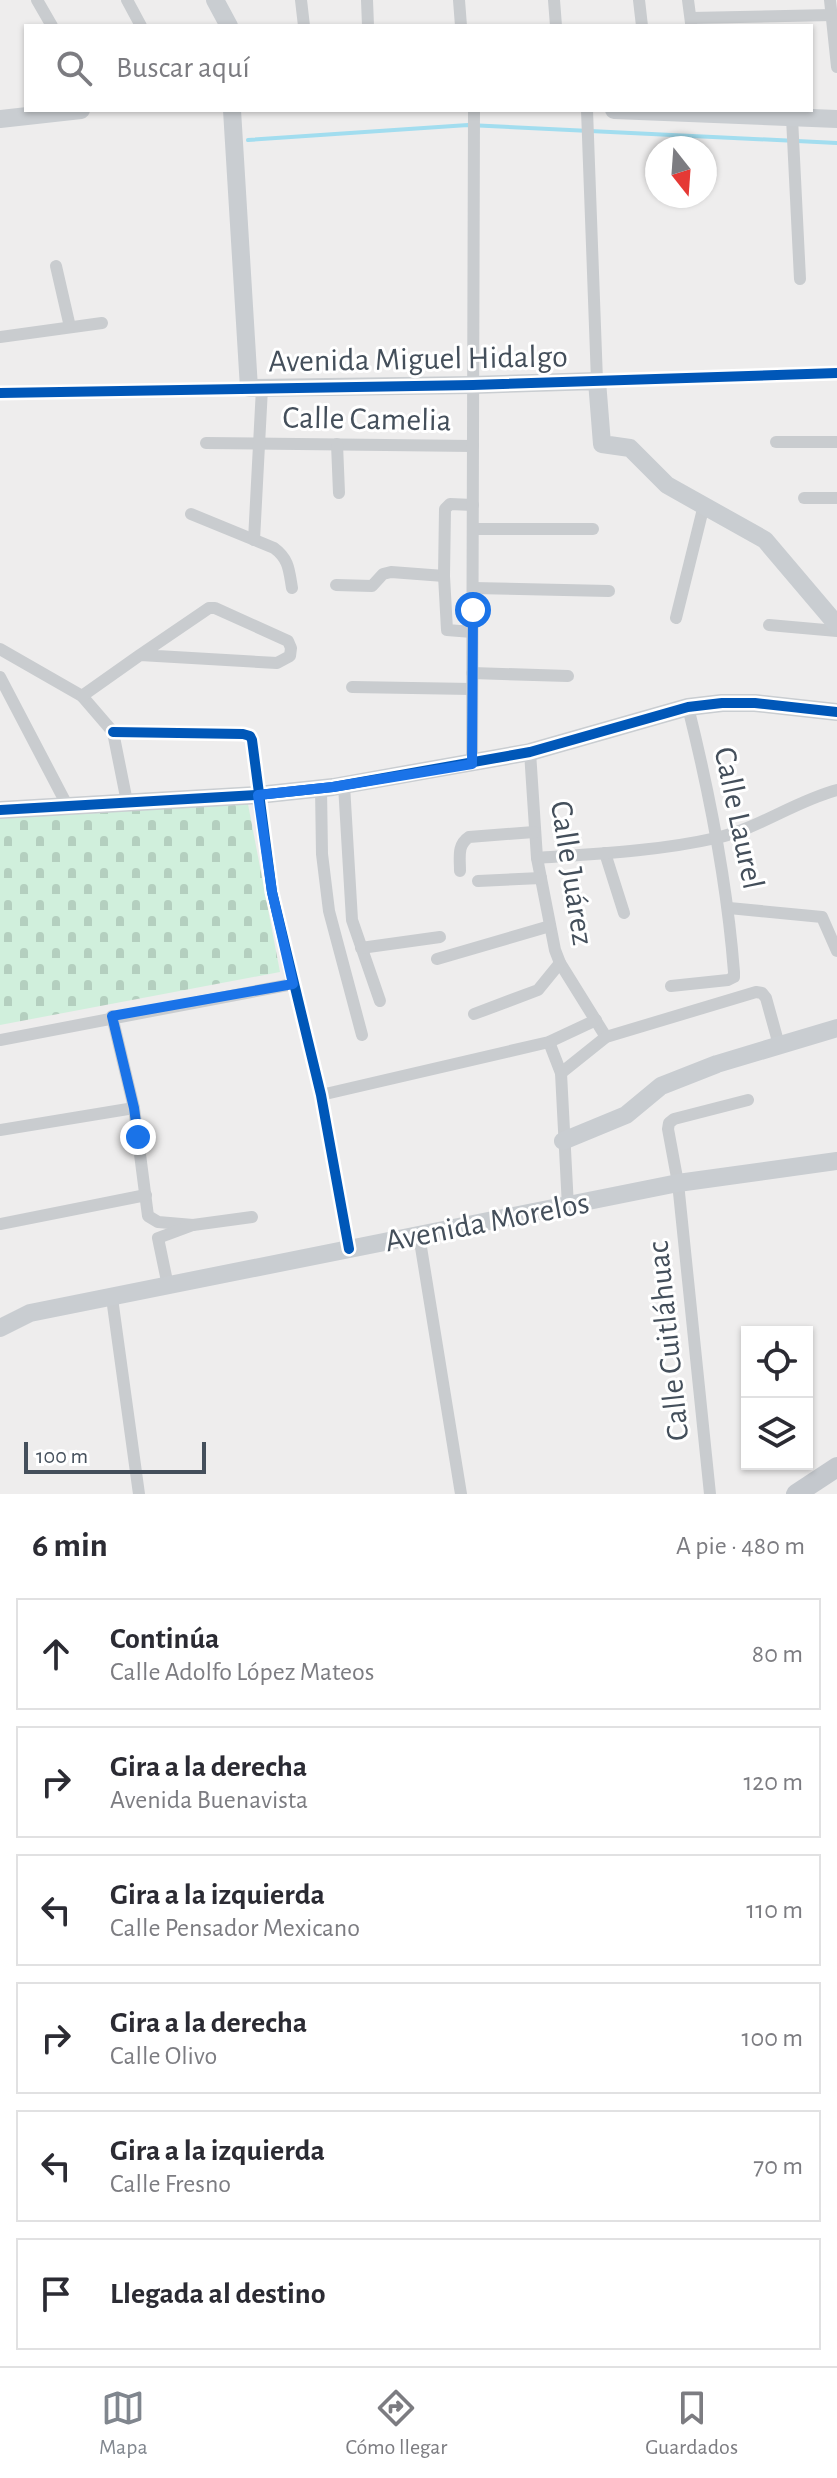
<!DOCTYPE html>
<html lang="es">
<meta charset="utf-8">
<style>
:root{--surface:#fff;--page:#f7f7f7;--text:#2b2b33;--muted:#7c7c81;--line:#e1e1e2;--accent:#80868e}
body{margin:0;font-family:"Alegreya Sans",sans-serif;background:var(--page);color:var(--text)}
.controls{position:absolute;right:24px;bottom:24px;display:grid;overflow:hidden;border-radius:0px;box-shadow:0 2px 6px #0004}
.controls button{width:72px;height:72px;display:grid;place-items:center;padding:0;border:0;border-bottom:2px solid var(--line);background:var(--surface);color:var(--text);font:40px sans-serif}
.compass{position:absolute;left:645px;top:136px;width:72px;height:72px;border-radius:50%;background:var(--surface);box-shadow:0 2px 6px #0004;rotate:163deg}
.scale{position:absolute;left:24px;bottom:20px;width:182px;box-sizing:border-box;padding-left:8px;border:4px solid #444f5b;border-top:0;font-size:22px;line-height:28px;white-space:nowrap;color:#444f5b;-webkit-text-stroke:6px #fff;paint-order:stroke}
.stop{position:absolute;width:24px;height:24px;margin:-18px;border:6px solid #1a73e8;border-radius:50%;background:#fff}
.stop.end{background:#1a73e8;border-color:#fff;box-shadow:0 2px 8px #0008}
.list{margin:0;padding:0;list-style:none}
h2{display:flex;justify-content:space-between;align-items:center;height:104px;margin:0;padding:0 32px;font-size:34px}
h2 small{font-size:26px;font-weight:400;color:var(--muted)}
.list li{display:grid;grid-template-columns:52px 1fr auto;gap:24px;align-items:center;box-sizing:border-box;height:112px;margin:0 16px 16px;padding:0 16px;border:2px solid var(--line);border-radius:0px}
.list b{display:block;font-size:30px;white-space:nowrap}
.list p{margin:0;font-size:26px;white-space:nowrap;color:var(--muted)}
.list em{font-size:26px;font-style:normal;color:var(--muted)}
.icon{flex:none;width:44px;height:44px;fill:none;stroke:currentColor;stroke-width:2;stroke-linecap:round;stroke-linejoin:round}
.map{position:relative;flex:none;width:837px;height:1494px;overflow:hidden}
.search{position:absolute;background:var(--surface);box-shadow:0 2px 6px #0004;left:24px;right:24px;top:24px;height:88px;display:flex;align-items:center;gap:20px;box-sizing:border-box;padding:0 28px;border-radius:0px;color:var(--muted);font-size:30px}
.sheet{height:872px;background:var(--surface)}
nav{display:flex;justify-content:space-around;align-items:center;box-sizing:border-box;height:112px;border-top:2px solid var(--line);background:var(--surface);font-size:22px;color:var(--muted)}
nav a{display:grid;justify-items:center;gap:4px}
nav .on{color:var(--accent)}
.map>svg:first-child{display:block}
.cemetery{fill:url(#cemetery-stones)}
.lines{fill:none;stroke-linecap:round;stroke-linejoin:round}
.stream{stroke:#a2ddef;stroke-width:4}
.street{stroke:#c9cccf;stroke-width:12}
.secondary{stroke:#c9cdd1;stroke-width:18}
.primary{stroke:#c4c8cd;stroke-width:20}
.cycleway-casing{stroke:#fff;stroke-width:15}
.cycleway{stroke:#0057b8;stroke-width:10}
.route{stroke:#1a73e8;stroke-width:10}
.labels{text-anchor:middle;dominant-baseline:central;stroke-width:6;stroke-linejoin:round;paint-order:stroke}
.street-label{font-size:32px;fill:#444f5b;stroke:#fff}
</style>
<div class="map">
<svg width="837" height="1494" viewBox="0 0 837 1494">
<defs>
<pattern id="cemetery-stones" width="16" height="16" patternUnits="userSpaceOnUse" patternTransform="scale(2)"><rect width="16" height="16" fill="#d0efdc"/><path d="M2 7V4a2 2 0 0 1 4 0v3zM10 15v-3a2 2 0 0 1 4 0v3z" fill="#b4cfbf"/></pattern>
</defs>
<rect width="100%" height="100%" fill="#eeeded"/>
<polygon class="cemetery" points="248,804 280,972 0,1025 0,819 48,814"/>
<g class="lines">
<polyline class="stream" points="248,140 468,125 837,143"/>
<g class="street">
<polyline points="37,0 52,26"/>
<polyline points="127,0 141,26"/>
<polyline points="301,0 304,26"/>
<polyline points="367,0 368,26"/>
<polyline points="459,0 461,26"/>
<polyline points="554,0 556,26"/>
<polyline points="639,0 642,26"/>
<polyline points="688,0 691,23"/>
<polyline points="830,0 837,67"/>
<polyline points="691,18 832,15"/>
<polyline points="587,110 597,381 837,373"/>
<polyline points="792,118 800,279"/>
<polyline points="56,266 70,327"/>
<polyline points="0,337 102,323"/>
<polyline points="0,393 249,388"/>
<polyline points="776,442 837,442"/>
<polyline points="206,443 473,446"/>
<polyline points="337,444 339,493"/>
<polyline points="804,498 837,498"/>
<path d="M191 514 274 548C289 559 289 570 292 588"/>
<polyline points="473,529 593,529"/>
<polyline points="254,540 262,388"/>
<polyline points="336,585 372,586 383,574 391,572 444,576"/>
<polyline points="473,588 609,591"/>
<polyline points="676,618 704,505"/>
<polyline points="769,625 837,631"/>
<polyline points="472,632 447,630 444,576 445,509 450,504 473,505"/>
<polyline points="0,649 82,696 113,732 127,802"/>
<polyline points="472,673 568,676"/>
<polyline points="0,677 67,805"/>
<polyline points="352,687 472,689"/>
<polyline points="82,696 140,655 277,663 290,656 291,648 288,641 215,608 209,608 140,655"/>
<polyline points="113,732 243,734 250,736 252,740 272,892 321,1095 349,1249"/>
<polyline points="530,752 537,858 555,950 560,963 606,1037"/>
<polyline points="472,764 474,110"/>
<polyline points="344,785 352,920 380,1001"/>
<polyline points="321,788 322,854 329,911 362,1035"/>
<polyline points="605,853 624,913"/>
<path d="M537 858C595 854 659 851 716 838 758 829 795 801 837 790"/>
<path d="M460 871C460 857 457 845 469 837L534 832"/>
<polyline points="478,881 541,878"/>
<polyline points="729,908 822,917 837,951"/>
<polyline points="361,948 440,937"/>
<polyline points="437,959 550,926"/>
<path d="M671 986 728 980 734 977V972C727 882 710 795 688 707"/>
<polyline points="474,1014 538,990 560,963"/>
<polyline points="112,1016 134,1108 148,1216 158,1222 193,1225"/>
<polyline points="0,1040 293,984"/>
<polyline points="549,1042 561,1073 568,1207"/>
<polyline points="561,1073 606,1037 756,992 762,993 766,998 779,1045"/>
<polyline points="321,1095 549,1042 596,1020"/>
<polyline points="0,1130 134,1108"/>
<polyline points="0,1224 146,1195"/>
<polyline points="419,1235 461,1494"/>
<polyline points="168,1286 158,1238 193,1225 252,1217"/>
<polyline points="112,1298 139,1494"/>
<polyline points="710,1494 678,1183 668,1129 669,1123 674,1119 748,1100"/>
</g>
<g class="secondary">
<polyline points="215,0 229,26"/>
<polyline points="232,110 249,388 473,385 597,381 602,444 630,448 667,485 765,540 837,625"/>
<polyline points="614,110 837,119"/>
<polyline points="0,119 81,110"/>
<polyline points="0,810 258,795 333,787 530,752 688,707 722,703 755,703 837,712"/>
<polyline points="563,1141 626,1115 661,1086 717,1064 837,1028"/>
<polyline points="0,1328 30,1313 678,1183 837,1161"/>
</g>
<polyline class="primary" points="796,1494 837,1467"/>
<defs>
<g id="cycleway">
<polyline points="0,393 473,385 837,373"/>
<polyline points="113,732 243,734 250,736 252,740 272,892 321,1095 349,1249"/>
<polyline points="0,810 258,795 333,787 530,752 688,707 722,703 755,703 837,712"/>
</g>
</defs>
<use href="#cycleway" class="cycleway-casing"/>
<use href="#cycleway" class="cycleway"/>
</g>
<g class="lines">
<polyline class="route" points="138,1137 134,1108 112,1016 293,984 272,892 258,795 333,787 472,764 473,610"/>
</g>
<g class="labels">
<g class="street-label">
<text transform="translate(418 359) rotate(-1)">Avenida Miguel Hidalgo</text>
<text transform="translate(367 419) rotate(1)">Calle Camelia</text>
<text transform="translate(739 818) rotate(78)">Calle Laurel</text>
<text transform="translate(572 873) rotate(81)">Calle Juárez</text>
<text transform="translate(487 1222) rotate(-11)">Avenida Morelos</text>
<text transform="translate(668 1341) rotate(-96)">Calle Cuitláhuac</text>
</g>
</g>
</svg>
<div class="controls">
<button><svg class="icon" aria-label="locate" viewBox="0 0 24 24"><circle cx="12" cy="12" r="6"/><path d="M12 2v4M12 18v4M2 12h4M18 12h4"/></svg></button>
<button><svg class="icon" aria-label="layers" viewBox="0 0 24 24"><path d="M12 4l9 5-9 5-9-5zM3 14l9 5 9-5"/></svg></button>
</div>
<svg class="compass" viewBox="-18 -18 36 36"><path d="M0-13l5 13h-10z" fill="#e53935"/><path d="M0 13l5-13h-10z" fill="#7c7c81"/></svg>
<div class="scale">100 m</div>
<div class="stop" style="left:473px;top:610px"></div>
<div class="stop end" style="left:138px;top:1137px"></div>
<div class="search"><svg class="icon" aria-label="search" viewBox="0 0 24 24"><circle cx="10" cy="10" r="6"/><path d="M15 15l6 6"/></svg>Buscar aquí</div>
</div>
<section class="sheet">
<h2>6 min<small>A pie · 480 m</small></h2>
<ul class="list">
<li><svg class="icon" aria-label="ahead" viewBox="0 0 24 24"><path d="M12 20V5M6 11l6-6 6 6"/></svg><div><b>Continúa</b><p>Calle Adolfo López Mateos</p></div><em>80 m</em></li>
<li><svg class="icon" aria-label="right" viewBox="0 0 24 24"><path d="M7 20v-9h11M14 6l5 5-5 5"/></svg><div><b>Gira a la derecha</b><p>Avenida Buenavista</p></div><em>120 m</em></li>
<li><svg class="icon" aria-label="left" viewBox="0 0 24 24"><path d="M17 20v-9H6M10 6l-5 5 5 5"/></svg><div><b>Gira a la izquierda</b><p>Calle Pensador Mexicano</p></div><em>110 m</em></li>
<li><svg class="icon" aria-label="right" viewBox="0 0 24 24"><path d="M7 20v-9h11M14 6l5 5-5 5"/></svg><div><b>Gira a la derecha</b><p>Calle Olivo</p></div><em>100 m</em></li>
<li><svg class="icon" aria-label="left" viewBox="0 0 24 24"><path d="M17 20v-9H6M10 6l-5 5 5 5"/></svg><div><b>Gira a la izquierda</b><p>Calle Fresno</p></div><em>70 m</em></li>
<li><svg class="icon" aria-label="arrive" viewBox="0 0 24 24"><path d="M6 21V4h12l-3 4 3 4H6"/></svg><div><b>Llegada al destino</b></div></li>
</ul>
</section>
<nav>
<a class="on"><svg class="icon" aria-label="map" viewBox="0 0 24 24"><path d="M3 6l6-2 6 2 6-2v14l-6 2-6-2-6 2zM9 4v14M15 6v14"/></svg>Mapa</a>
<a><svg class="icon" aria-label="directions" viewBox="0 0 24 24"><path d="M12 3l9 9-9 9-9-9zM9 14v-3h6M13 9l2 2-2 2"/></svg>Cómo llegar</a>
<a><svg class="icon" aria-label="saved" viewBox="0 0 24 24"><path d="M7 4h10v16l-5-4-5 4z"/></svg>Guardados</a>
</nav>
